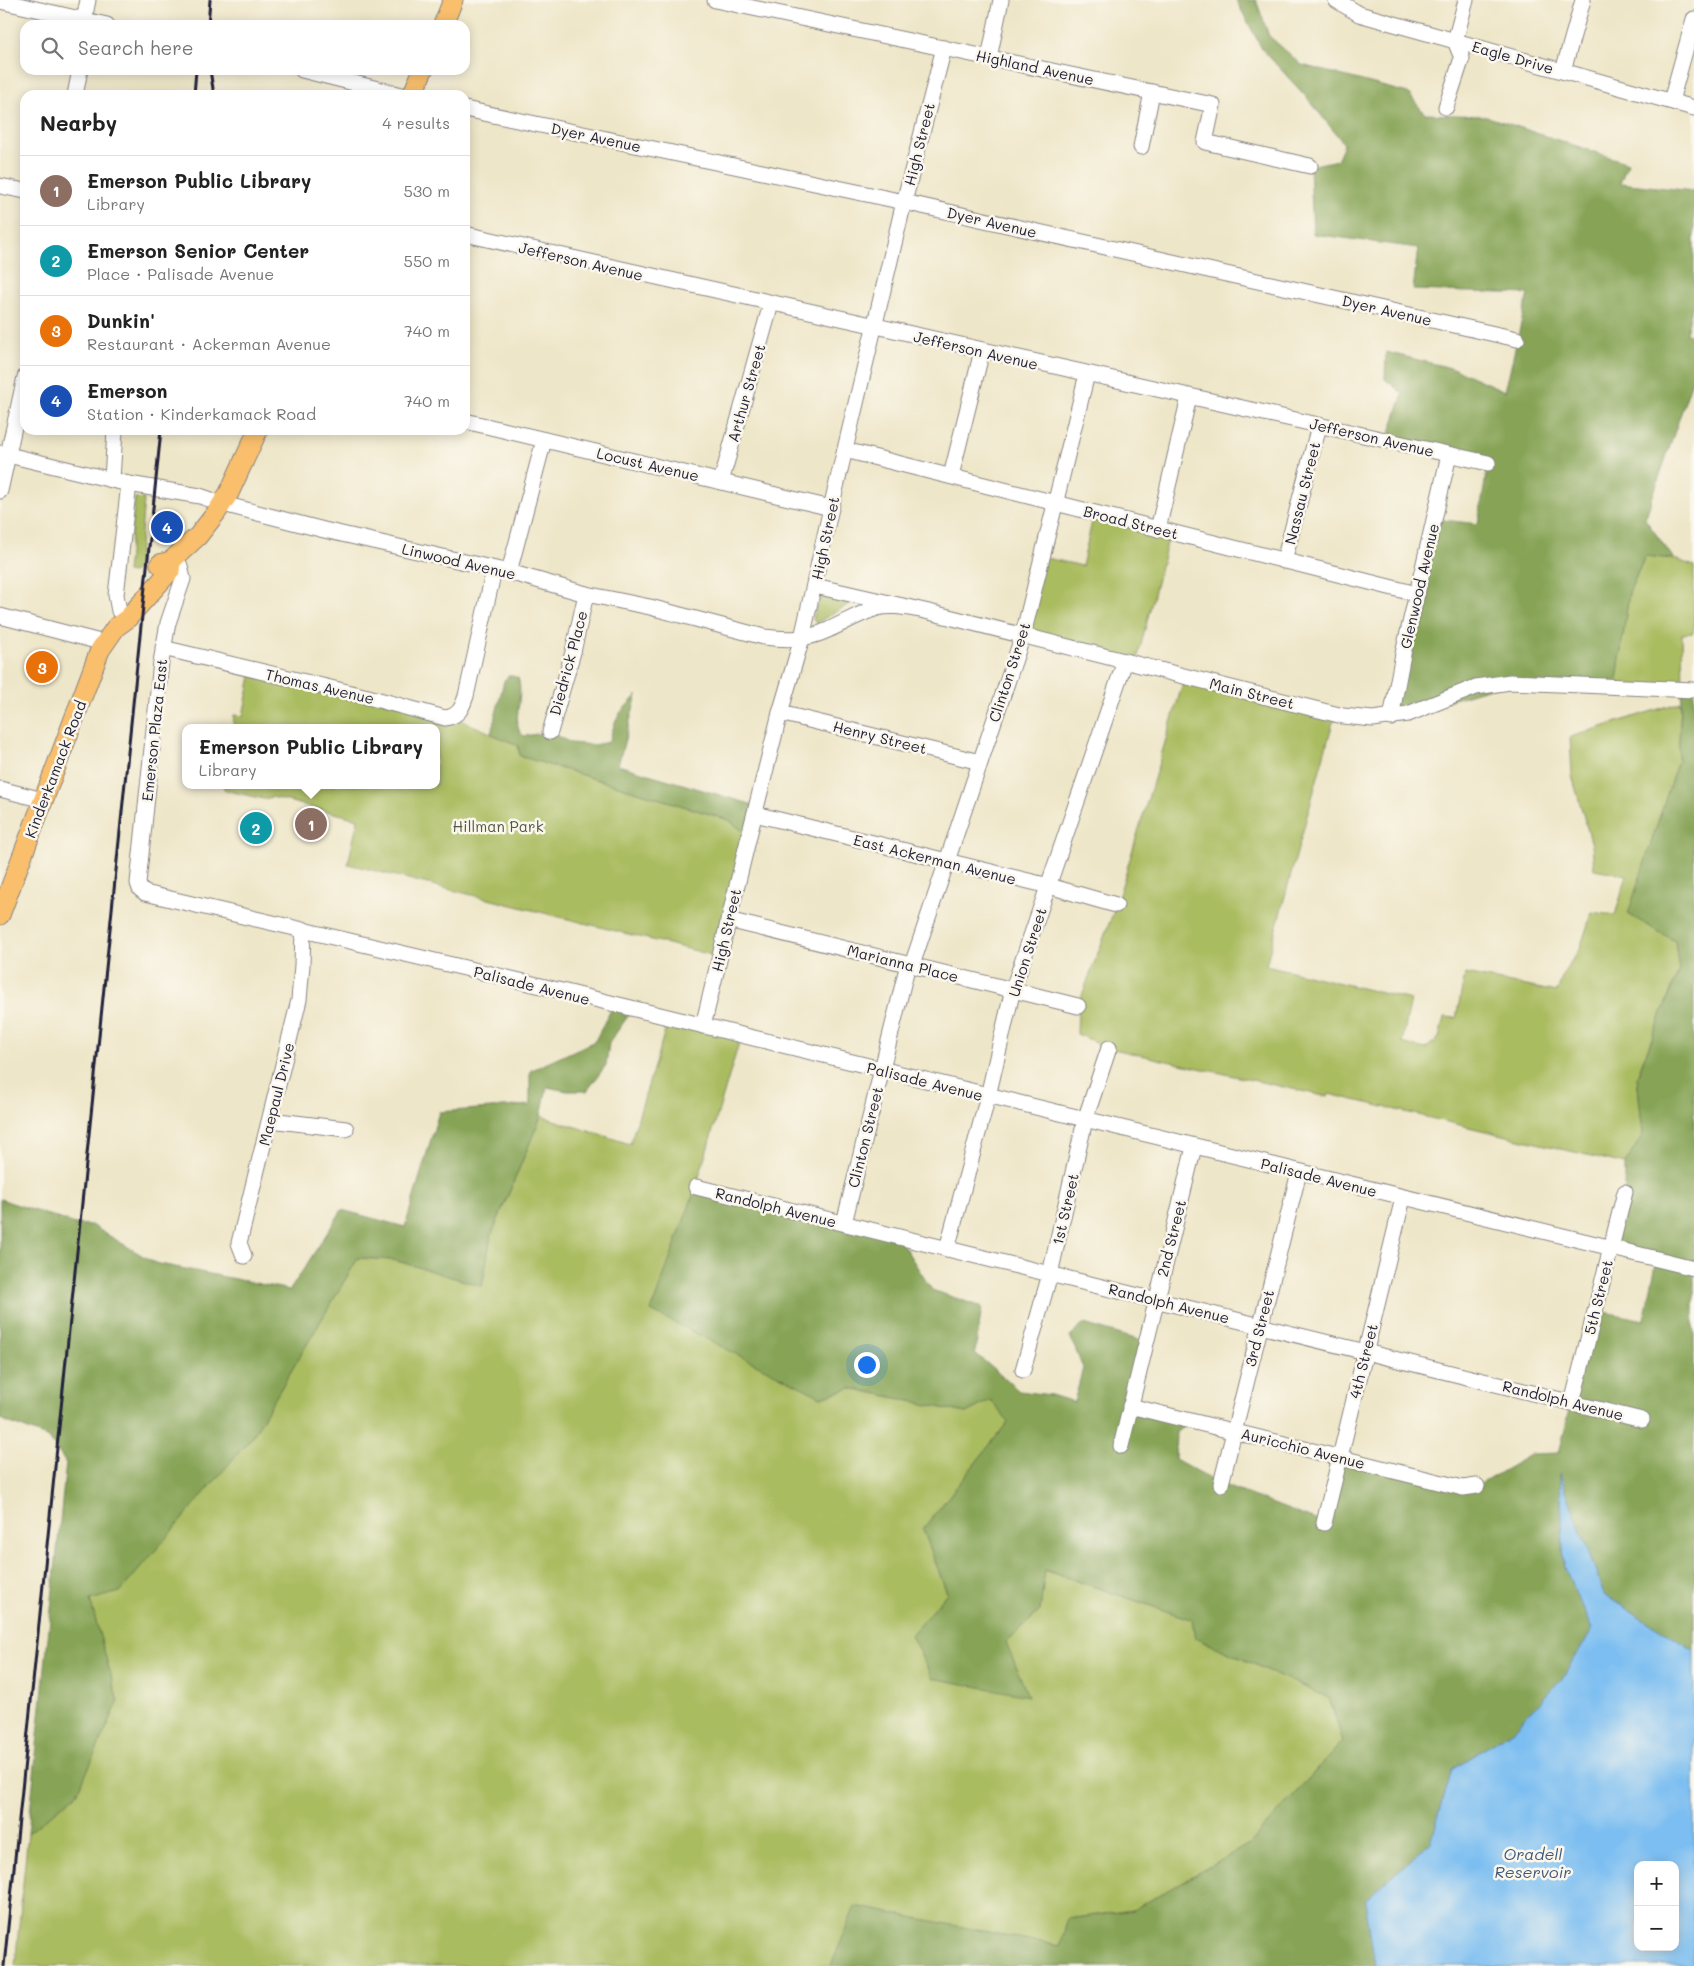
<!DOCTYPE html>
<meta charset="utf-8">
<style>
:root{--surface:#fff;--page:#f2f2f2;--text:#222;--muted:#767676;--line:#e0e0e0;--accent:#7c3aed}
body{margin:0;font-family:Mali,sans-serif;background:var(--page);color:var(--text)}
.controls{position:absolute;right:15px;bottom:15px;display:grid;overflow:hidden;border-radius:10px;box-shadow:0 2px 12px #0003}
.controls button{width:45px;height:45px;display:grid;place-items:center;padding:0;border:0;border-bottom:1px solid var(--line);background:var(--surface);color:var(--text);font:25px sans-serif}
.you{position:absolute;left:866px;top:1364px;width:18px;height:18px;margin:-12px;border:4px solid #fff;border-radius:50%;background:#1a73e8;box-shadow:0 0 0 8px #1a73e833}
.badge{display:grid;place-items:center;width:32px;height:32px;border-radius:50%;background:var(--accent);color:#fff;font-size:16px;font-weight:700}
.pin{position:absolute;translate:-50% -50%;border:2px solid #fff;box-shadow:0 1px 5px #0006}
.popup{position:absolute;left:182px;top:724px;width:258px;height:65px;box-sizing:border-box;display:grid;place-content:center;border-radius:10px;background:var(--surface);filter:drop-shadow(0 1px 4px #0005);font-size:16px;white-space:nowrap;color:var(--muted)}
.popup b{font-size:19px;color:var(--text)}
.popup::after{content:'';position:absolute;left:50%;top:100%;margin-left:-10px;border:10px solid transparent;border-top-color:var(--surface)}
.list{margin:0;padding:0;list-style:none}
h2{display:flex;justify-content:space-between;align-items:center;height:65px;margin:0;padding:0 20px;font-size:21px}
h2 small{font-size:16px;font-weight:400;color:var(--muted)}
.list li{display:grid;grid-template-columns:32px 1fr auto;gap:15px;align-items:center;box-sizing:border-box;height:70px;padding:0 20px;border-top:1px solid var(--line)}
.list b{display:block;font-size:19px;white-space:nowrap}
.list p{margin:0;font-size:16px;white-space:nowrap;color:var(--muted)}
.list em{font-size:16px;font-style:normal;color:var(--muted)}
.icon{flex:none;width:28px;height:28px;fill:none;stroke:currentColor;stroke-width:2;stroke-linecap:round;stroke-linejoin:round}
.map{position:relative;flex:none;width:1694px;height:1966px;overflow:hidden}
.search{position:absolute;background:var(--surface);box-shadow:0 2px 12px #0003;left:20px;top:20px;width:450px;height:55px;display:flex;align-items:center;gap:12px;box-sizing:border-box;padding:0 18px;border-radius:15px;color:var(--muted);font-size:19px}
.panel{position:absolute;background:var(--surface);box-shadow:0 2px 12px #0003;left:20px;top:90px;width:450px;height:345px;border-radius:15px}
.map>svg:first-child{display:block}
.green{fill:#aabc60;stroke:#666f4e}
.forest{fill:#87a456;stroke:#546348}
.water{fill:#7bbef1;stroke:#4e7096;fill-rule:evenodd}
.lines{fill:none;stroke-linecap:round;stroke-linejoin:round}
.minor-casing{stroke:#888482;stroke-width:17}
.major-casing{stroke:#888482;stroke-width:21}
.minor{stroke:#fff;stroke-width:15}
.major{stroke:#f9bf6d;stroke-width:19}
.rail{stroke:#22223b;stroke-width:3}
.labels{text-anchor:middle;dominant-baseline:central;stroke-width:5;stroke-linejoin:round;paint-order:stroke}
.street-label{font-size:15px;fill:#22223b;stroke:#fbf7ec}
.park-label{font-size:15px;fill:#525848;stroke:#fbf7ec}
.water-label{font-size:16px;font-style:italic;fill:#41597b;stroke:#fbf7ec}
</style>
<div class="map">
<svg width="1694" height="1966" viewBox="0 0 1694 1966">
<rect width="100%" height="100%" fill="#fbf7ec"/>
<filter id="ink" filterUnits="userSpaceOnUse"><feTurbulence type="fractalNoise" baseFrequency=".02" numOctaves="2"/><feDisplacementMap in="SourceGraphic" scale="10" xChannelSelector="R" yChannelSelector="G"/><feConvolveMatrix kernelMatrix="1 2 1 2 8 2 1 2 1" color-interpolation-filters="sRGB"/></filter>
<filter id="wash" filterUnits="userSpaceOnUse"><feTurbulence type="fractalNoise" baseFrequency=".0096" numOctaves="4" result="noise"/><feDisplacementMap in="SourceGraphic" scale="20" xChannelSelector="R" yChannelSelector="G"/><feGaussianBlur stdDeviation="1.12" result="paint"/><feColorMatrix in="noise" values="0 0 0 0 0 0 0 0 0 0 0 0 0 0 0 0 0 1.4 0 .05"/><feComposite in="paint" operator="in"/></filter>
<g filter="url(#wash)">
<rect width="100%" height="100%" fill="#eee6c8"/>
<g class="green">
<polygon points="135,498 144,499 138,568 132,573 127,572"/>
<polygon points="1094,513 1170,532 1136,664 1023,635 1042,557 1082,566"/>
<polygon points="1645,556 1674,559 1694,566 1694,629 1693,633 1682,634 1683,690 1616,687 1629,593"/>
<polygon points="819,594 854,600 853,602 816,623 813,619"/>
<polygon points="252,671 454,717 518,745 520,756 729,820 749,836 720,957 348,864 358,819 272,797 264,799 224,790 224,785 436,785 436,728 233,728 234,715 243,716"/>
<polygon points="1185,676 1343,716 1333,722 1266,965 1411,1000 1402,1043 1425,1049 1439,1038 1444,1017 1456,1018 1465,974 1557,992 1563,974 1580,948 1592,912 1615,915 1627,875 1594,869 1592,845 1572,776 1570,737 1681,702 1678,760 1629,914 1675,941 1679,970 1637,1076 1643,1134 1625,1164 1333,1095 1329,1094 1328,1097 1109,1048 1077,1034 1078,1006 1116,905"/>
<polygon points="669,1018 741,1036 696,1187 821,1397 850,1388 966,1413 992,1399 1008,1422 923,1529 947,1593 912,1635 1006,1642 1040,1611 1044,1570 1193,1620 1196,1638 1329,1698 1343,1741 1249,1844 1133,1910 1068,1919 1060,1946 856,1907 831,1966 15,1966 28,1833 77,1794 118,1702 90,1600 252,1437 358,1258 394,1260 482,1286 491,1236 541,1116 630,1144"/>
</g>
<g class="forest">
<polygon points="1236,0 1256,0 1269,36 1302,65 1408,93 1425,114 1485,116 1628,163 1620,183 1694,191 1694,299 1686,334 1694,336 1694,375 1645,519 1674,559 1645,556 1629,592 1616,687 1510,682 1391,718 1435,519 1478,524 1488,464 1387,441 1403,394 1385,379 1386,352 1455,369 1505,391 1528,294 1413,290 1418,248 1313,234 1310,166 1337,160 1344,144 1309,100 1262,49"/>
<path d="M508 676H513L518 678C525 697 509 726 524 736L544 733 553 734 571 743 593 745 609 742 615 722 620 713 637 695 618 765 757 806 749 836 729 820 520 756 518 745 491 734 504 681Z"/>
<polygon points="1682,690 1694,690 1694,1650 1604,1595 1560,1476 1564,1568 1593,1629 1561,1680 1513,1730 1452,1770 1431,1842 1365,1900 1375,1966 831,1966 855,1906 1060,1946 1068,1919 1133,1910 1249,1844 1343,1741 1329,1698 1196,1638 1193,1620 1045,1570 1040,1611 1006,1642 1028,1696 932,1678 911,1635 947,1593 923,1529 1008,1422 991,1400 966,1413 851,1388 821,1397 651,1311 696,1187 898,1237 932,1290 982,1307 975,1353 1019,1391 1051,1395 1074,1402 1083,1368 1070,1336 1084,1324 1146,1342 1130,1406 1194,1421 1176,1432 1175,1459 1221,1484 1323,1523 1340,1457 1477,1486 1532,1454 1559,1453 1595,1310 1644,1320 1657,1260 1610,1248 1625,1192 1625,1164 1643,1134 1637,1077 1679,970 1675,941 1628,914 1678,760"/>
<polygon points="614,1004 633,1009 609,1043 606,1065 587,1091 567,1091 547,1087 541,1116 491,1236 482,1286 394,1260 358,1258 252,1437 120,1592 90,1600 118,1702 77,1794 28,1833 66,1463 49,1438 0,1419 0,1199 75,1224 91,1225 155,1263 290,1290 342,1210 405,1227 439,1112 530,1105 530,1071 595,1041"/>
</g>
<path class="water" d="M1560 1474 1604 1595 1694 1650V1966H1375L1365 1900 1431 1842 1452 1770 1513 1730 1561 1680 1593 1629 1564 1568ZM1638 1865H1675V1947H1638Z"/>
</g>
<g filter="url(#ink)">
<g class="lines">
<defs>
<g id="minor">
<polyline points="715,0 1213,105 1205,142 1310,166"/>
<polyline points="1336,0 1359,14 1694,108"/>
<polyline points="0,1 107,25"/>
<polyline points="83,25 88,0"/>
<polyline points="989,58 1001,0"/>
<polyline points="302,70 402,95"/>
<polyline points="1563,71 1583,0"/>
<polyline points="75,95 80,70"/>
<polyline points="1671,101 1694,19"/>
<polyline points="1446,107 1462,58 1455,41 1466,0"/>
<polyline points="465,109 904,202 1517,339"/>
<polyline points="1141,147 1152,92"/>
<polyline points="0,186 25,191"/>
<polyline points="465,234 1488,463"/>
<polyline points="465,421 831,508"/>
<polyline points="845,450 1417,594"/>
<path d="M0 453 129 484 200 496 223 504 324 530 509 572 586 594 650 607 764 637C787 640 807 640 828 630 844 623 860 613 877 608 890 605 902 607 915 609"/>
<polyline points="951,476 982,351"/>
<polyline points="112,480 115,430"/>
<polyline points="721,482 771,304"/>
<polyline points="0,491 25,377"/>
<polyline points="1158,529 1189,397"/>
<polyline points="175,557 180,566 183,579 168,623 161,662 138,883 140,889 145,893 529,983 1694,1268"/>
<polyline points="1284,561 1319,426"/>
<polyline points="509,572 544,440"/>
<polyline points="815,586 929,612 1343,716 1373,719 1408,714 1476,687 1510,682 1694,690"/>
<polyline points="119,611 116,595 129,484"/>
<polyline points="0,616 104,643"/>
<path d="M163 648 368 697 445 718C459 716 462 708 466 696L494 570"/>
<polyline points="780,713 980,762"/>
<polyline points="1391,718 1403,654 1449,455"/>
<polyline points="550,732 573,652 586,594"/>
<polyline points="0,789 43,800"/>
<polyline points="755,814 1049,886 1116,905"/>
<polyline points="728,920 1078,1006"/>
<polyline points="912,965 1023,635 1087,374"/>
<polyline points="703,1026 749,836 780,713 802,638 831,508 904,202 944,48"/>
<polyline points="270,1120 346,1129"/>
<polyline points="696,1187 1642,1420"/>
<polyline points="844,1223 908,964"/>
<polyline points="947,1249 988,1096 1013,989 1125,661"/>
<polyline points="244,1256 239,1243 299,1000 302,965 303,929"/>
<polyline points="1023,1370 1050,1274 1085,1120 1109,1048"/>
<polyline points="1572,1403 1625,1192"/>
<polyline points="1130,1406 1463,1488 1477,1486"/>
<polyline points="1121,1446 1194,1147"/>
<polyline points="1221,1484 1299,1172"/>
<polyline points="1324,1523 1403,1198"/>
</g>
<g id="major">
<polyline points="443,25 453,0"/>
<polyline points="412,95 423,70"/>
<polyline points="160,564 171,561 198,536 216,513 229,493 258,430"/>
<polyline points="0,915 100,650 116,627 127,619 170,571 171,561"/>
</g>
</defs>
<use href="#minor" class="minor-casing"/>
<use href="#major" class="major-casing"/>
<use href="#minor" class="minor"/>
<use href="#major" class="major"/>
<g class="rail">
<polyline points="208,25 210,0"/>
<polyline points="210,70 214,95"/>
<polyline points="194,95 196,70"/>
<polyline points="4,1966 161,430"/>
</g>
</g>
</g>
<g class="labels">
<g class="street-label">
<text transform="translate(1513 57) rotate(16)">Eagle Drive</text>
<text transform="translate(1035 67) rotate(12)">Highland Avenue</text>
<text transform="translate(596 137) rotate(12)">Dyer Avenue</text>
<text transform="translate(919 144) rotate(-76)">High Street</text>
<text transform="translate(992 222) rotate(13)">Dyer Avenue</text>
<text transform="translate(581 261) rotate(13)">Jefferson Avenue</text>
<text transform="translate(1387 310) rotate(13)">Dyer Avenue</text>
<text transform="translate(976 350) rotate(13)">Jefferson Avenue</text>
<text transform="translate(746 393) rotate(-74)">Arthur Street</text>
<text transform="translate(1372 437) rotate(13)">Jefferson Avenue</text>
<text transform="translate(648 464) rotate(13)">Locust Avenue</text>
<text transform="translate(1302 493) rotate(-76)">Nassau Street</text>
<text transform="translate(1131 522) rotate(14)">Broad Street</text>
<text transform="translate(825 538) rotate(-78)">High Street</text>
<text transform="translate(459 561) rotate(13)">Linwood Avenue</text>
<text transform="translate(1419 586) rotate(-77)">Glenwood Avenue</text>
<text transform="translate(568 663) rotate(-75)">Diedrick Place</text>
<text transform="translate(1009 672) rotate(-72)">Clinton Street</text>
<text transform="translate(320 686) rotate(13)">Thomas Avenue</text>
<text transform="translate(1252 693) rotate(14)">Main Street</text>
<text transform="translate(154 730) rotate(-84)">Emerson Plaza East</text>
<text transform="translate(880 737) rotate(14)">Henry Street</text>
<text transform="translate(55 769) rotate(-69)">Kinderkamack Road</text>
<text transform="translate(935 859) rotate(14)">East Ackerman Avenue</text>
<text transform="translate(726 930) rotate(-77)">High Street</text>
<text transform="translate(1027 952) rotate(-72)">Union Street</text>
<text transform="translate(903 963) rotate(14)">Marianna Place</text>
<text transform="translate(532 985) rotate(14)">Palisade Avenue</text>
<text transform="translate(925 1081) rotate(14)">Palisade Avenue</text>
<text transform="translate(276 1094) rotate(-76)">Maepaul Drive</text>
<text transform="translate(865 1137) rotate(-76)">Clinton Street</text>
<text transform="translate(1319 1177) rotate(14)">Palisade Avenue</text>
<text transform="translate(776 1207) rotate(14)">Randolph Avenue</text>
<text transform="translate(1065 1209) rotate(-77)">1st Street</text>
<text transform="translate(1171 1238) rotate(-76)">2nd Street</text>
<text transform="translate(1598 1297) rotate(-76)">5th Street</text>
<text transform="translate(1169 1303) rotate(14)">Randolph Avenue</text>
<text transform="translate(1259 1328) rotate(-76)">3rd Street</text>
<text transform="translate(1363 1361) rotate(-76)">4th Street</text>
<text transform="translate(1563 1400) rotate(14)">Randolph Avenue</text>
<text transform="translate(1303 1448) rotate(14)">Auricchio Avenue</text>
</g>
<g class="park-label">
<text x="498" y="826">Hillman Park</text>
</g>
<g class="water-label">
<text x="1533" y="1853">Oradell<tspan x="1533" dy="18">Reservoir</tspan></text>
</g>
</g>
</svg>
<div class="controls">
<button>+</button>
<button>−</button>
</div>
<div class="you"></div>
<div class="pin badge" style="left:311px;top:824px;background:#8d6e63">1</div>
<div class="popup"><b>Emerson Public Library</b>Library</div>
<div class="pin badge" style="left:256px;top:828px;background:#0f9aa8">2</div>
<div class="pin badge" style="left:42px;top:667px;background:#e8710a">3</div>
<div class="pin badge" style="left:167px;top:527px;background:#1a4fb4">4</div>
<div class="search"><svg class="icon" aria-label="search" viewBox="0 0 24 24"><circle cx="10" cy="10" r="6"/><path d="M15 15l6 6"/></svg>Search here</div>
<section class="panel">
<h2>Nearby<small>4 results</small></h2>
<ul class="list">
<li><span class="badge" style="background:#8d6e63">1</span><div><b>Emerson Public Library</b><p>Library</p></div><em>530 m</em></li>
<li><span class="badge" style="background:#0f9aa8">2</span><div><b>Emerson Senior Center</b><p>Place · Palisade Avenue</p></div><em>550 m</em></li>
<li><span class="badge" style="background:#e8710a">3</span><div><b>Dunkin'</b><p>Restaurant · Ackerman Avenue</p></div><em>740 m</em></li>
<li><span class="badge" style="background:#1a4fb4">4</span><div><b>Emerson</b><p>Station · Kinderkamack Road</p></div><em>740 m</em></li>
</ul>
</section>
</div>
